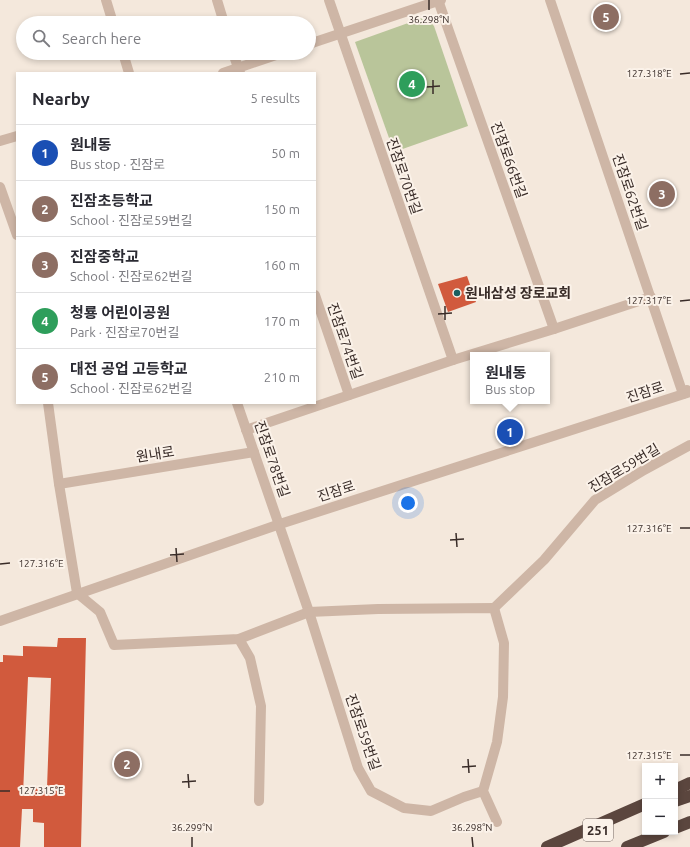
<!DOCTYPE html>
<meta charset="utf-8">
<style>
:root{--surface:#fff;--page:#f2f2f3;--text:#2b2b33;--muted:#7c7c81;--line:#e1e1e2;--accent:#ea580c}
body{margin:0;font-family:Ubuntu,"Noto Sans KR",sans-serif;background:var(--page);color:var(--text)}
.controls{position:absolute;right:12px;bottom:12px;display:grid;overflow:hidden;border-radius:0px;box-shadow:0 2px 6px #0003}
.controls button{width:36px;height:36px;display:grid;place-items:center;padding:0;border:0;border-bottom:1px solid var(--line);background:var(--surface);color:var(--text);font:20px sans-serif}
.you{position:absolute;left:408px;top:503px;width:14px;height:14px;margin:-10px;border:3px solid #fff;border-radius:50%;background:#1a73e8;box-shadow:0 0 0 6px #1a73e833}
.badge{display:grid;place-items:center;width:26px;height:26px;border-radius:50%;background:var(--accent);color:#fff;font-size:13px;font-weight:700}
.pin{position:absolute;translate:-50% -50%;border:2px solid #fff;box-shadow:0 1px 4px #0006}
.popup{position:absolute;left:470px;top:352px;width:80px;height:52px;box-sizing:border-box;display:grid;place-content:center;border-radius:0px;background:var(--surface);filter:drop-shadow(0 1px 3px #0005);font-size:13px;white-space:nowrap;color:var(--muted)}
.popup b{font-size:15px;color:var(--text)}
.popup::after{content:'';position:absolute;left:50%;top:100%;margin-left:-8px;border:8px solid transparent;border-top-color:var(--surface)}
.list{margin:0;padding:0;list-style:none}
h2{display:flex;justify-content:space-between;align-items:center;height:52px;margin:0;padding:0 16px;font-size:17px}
h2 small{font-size:13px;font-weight:400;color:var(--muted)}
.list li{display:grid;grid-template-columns:26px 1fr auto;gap:12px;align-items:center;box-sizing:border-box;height:56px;padding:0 16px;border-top:1px solid var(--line)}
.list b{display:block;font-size:15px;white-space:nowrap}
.list p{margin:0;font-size:13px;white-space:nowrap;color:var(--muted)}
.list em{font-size:13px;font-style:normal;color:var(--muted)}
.icon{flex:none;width:22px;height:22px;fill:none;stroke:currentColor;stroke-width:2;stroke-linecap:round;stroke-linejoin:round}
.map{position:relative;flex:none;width:690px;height:847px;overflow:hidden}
.search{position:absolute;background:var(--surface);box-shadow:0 2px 6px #0003;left:16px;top:16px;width:300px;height:44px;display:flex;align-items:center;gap:10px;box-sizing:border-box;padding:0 14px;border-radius:22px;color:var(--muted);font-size:15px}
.panel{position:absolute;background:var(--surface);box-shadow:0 2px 6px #0003;left:16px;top:72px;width:300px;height:332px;border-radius:0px}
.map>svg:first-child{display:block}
.green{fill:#b9c59a}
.building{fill:#d15a3d;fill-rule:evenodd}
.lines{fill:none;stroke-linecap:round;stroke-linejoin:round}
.minor{stroke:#ceb6a6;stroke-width:10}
.highway{stroke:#5b463e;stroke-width:12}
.ticks{fill:none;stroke:#392c28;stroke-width:1.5}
.poi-dot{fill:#195e5f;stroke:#fbf2e9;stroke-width:1.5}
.labels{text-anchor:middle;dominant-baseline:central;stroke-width:4;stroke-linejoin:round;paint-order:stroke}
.shield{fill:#fbf2e9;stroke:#736762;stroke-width:1}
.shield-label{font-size:13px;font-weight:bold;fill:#392c28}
.street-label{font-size:14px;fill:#392c28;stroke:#fbf2e9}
.poi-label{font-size:14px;font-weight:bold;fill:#392c28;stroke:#fbf2e9;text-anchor:start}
.ticks-label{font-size:10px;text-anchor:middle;fill:#392c28;stroke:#fbf2e9;stroke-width:4;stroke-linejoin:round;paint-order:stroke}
</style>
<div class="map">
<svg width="690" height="847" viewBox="0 0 690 847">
<rect width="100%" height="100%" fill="#f4e8dc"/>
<polygon class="green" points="425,17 434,26 468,126 394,152 355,42"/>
<g class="building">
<polygon points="467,276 476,302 448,312 438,284"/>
<path d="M58 638H86L81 847H44V823L33 822V809H22L20 847H0V662H3V655L23 656V646L57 647ZM28 677 51 678 47 788 32 787V795H23Z"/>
</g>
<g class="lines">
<g class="minor">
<polyline points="106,0 113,23"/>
<polyline points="217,0 224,23"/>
<polyline points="329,0 453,360"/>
<polyline points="438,0 554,329"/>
<polyline points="550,0 683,394 687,390"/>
<polyline points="309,44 441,0"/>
<polyline points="123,53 129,73"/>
<polyline points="233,53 240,73"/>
<polyline points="223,73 282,53"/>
<polyline points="0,141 17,136"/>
<polyline points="0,187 17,235"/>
<polyline points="315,295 349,395"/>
<polyline points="48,403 59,484 77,593"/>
<polyline points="237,403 309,612 358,768 371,791 404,808 431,811 464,797 483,791"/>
<polyline points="246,430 453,360 554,329 651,297"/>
<polyline points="59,484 254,452"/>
<polyline points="77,593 100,612 114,645 239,639 309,612 378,609 494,608 504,643 503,697 497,742 483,791 497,822"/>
<polyline points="494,608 544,560 595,500 644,470 690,445"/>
<polyline points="0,621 280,524 690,392"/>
<polyline points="239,639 250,658 261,706 259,801"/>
</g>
<g class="highway">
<polyline points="675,790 690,783"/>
<polyline points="675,801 690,796"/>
<polyline points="675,828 690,822"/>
<polyline points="547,847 645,804"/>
<polyline points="627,847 664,832"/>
</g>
</g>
<path class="ticks" d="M429 0V10M680 74 690 73M433 80V94M426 87 440 86M680 301 690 300M445 306V320M438 314 452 313M680 528H690M456 533 457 547M450 540 464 539M176 548 177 562M170 555 184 554M0 564 10 563M680 755H690M468 759 469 773M462 767 476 766M188 774 189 788M182 782 196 781M0 791H10M192 837V847M472 837 473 847"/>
<circle class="poi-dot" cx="457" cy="293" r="4"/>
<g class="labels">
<rect class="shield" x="583" y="819" width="30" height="22" rx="3"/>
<g class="shield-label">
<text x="598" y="830">251</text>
</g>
<g class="street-label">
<text transform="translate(509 160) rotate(70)">진잠로66번길</text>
<text transform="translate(404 176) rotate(71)">진잠로70번길</text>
<text transform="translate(630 192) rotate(71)">진잠로62번길</text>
<text transform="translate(345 341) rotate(71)">진잠로74번길</text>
<text transform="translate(645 392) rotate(-18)">진잠로</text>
<text transform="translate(155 454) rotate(-9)">원내로</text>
<text transform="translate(272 459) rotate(71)">진잠로78번길</text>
<text transform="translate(624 468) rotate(-31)">진잠로59번길</text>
<text transform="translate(336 491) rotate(-18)">진잠로</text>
<text transform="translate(363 732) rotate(71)">진잠로59번길</text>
</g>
<g class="poi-label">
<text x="465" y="293">원내삼성 장로교회</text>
</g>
</g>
<g class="ticks-label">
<text x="429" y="23">36.298°N</text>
<text x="649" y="77">127.318°E</text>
<text x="649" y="304">127.317°E</text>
<text x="649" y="532">127.316°E</text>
<text x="41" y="567">127.316°E</text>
<text x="649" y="759">127.315°E</text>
<text x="41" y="794">127.315°E</text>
<text x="192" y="831">36.299°N</text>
<text x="472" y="831">36.298°N</text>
</g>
</svg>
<div class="controls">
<button>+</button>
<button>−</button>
</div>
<div class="you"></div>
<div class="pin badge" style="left:510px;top:432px;background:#1a4fb4">1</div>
<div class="popup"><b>원내동</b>Bus stop</div>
<div class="pin badge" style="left:127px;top:764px;background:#8d6e63">2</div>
<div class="pin badge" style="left:662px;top:194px;background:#8d6e63">3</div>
<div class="pin badge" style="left:412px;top:84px;background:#2e9e5b">4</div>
<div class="pin badge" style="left:606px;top:17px;background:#8d6e63">5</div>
<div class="search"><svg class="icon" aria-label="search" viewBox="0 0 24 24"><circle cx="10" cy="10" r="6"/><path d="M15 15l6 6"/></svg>Search here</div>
<section class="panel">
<h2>Nearby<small>5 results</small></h2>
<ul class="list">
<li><span class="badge" style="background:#1a4fb4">1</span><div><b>원내동</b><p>Bus stop · 진잠로</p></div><em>50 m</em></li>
<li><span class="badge" style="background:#8d6e63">2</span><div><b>진잠초등학교</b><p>School · 진잠로59번길</p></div><em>150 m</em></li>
<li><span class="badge" style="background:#8d6e63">3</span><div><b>진잠중학교</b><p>School · 진잠로62번길</p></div><em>160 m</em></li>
<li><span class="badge" style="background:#2e9e5b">4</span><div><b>청룡 어린이공원</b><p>Park · 진잠로70번길</p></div><em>170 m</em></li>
<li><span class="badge" style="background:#8d6e63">5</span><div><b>대전 공업 고등학교</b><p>School · 진잠로62번길</p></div><em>210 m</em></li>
</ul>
</section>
</div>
